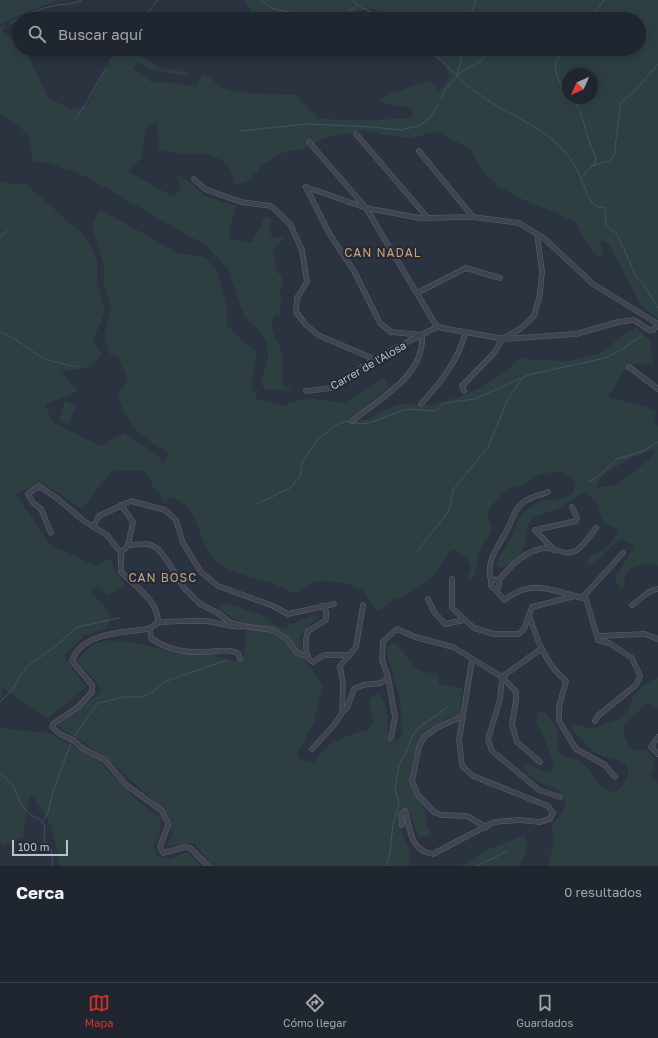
<!DOCTYPE html>
<html lang="es">
<meta charset="utf-8">
<style>
:root{--surface:#202630;--page:#282e38;--text:#f1f3f6;--muted:#a2a5ab;--line:#3d434c;--accent:#d93025}
body{margin:0;font-family:"Golos Text",sans-serif;background:var(--page);color:var(--text)}
.compass{position:absolute;left:562px;top:68px;width:36px;height:36px;border-radius:50%;background:var(--surface);box-shadow:0 2px 10px #0003;rotate:225deg}
.scale{position:absolute;left:12px;bottom:10px;width:56px;box-sizing:border-box;padding-left:4px;border:2px solid #bcc0ca;border-top:0;font-size:11px;line-height:14px;white-space:nowrap;color:#bcc0ca;-webkit-text-stroke:3px #232936;paint-order:stroke}
.list{margin:0;padding:0;list-style:none}
h2{display:flex;justify-content:space-between;align-items:center;height:52px;margin:0;padding:0 16px;font-size:17px}
h2 small{font-size:13px;font-weight:400;color:var(--muted)}
.icon{flex:none;width:22px;height:22px;fill:none;stroke:currentColor;stroke-width:2;stroke-linecap:round;stroke-linejoin:round}
.map{position:relative;flex:none;width:658px;height:866px;overflow:hidden}
.search{position:absolute;background:var(--surface);box-shadow:0 2px 10px #0003;left:12px;right:12px;top:12px;height:44px;display:flex;align-items:center;gap:10px;box-sizing:border-box;padding:0 14px;border-radius:22px;color:var(--muted);font-size:15px}
.sheet{height:116px;background:var(--surface)}
nav{display:flex;justify-content:space-around;align-items:center;box-sizing:border-box;height:56px;border-top:1px solid var(--line);background:var(--surface);font-size:11px;color:var(--muted)}
nav a{display:grid;justify-items:center;gap:2px}
nav .on{color:var(--accent)}
.map>svg:first-child{display:block}
.green{fill:#2e3f42;fill-rule:evenodd}
.lines{fill:none;stroke-linecap:round;stroke-linejoin:round}
.stream{stroke:#455068;stroke-width:1}
.minor-casing{stroke:#5d626d;stroke-width:5.5}
.minor{stroke:#3f4450;stroke-width:4.5}
.labels{text-anchor:middle;dominant-baseline:central;stroke-width:4;stroke-linejoin:round;paint-order:stroke}
.street-label{font-size:11px;fill:#bcc0ca;stroke:#232936}
.neighbourhood-label{font-size:12px;letter-spacing:1px;fill:#c9a377;stroke:#232936}
</style>
<div class="map">
<svg width="658" height="866" viewBox="0 0 658 866">
<rect width="100%" height="100%" fill="#2b3240"/>
<g class="green">
<polygon points="0,0 59,0 20,15 0,25"/>
<path d="M245 0H658V319L640 304 611 248 604 240 600 242 603 250 602 255 598 256 588 245 576 223 559 214 526 201 499 187 483 172 470 149 435 131 412 138 385 135 366 130 328 137 302 149 282 153 261 166 248 181 234 185 231 171 222 160 207 154H182L159 149 157 120 145 129 142 157 128 172 174 197 181 187 176 174 193 184 204 196 236 206 230 227 229 239 252 242 266 215 273 221 269 230 273 238 287 236 273 249 277 271 284 281 279 295 283 300 279 308 282 314 274 316 271 327 283 355 282 384 293 391 264 389 261 382 268 359 267 344 255 326 244 316 228 269 208 247 87 177 51 164 33 161 30 139 17 123 0 115V30L19 44V49H25L48 97 71 110 88 105 104 71 119 49H132L128 55H141L162 69 189 72 184 76 150 69 138 62 133 68 151 82 176 83 196 87 202 73C212 77 216 86 227 89 245 96 276 93 296 95L320 119 374 120 412 118V108L379 102 389 92 402 91 411 86 429 81 439 91 444 87 449 77 446 66 425 49H639V19H388L375 9 357 11 337 19H255ZM568 74H592V98H568Z"/>
<path d="M0 181 4 183 26 184 81 233 92 248 97 260V281L105 312 93 340 102 354 88 367 61 372 78 391 45 405 53 422 101 446 123 433 156 454 164 463 169 453C141 438 127 426 118 394L128 380 118 356 110 354 104 337 111 307 104 285V265L92 226 99 209 178 253 204 257 217 269 228 311 227 326 257 353 251 384 257 399 282 406 306 398 345 403 383 377 389 387 352 417 351 420C371 424 381 409 399 404 407 403 416 405 424 405 461 402 493 382 520 359L568 361 598 354 636 327 650 340 654 364 636 363 624 371 608 397 656 410 654 422 658 426V566C648 563 628 564 625 577 624 580 625 584 624 587L620 589 616 581V576L634 547 631 543 622 540C608 544 604 560 590 566L586 563 591 555C603 552 615 542 618 530L604 523 599 514C600 504 594 498 585 493L580 494 561 508 534 517 528 524 524 548 515 561 502 568 497 566 499 557 512 536 517 522 523 513 540 501 559 499 573 493 576 483 574 479 561 472 543 473 521 485 508 488 493 504 487 514 490 524 493 527C491 536 483 541 480 549 473 564 482 569 469 582L467 577 471 569C469 560 464 554 456 550L451 551 434 574 420 587 403 597 393 599 379 611C371 607 370 598 364 592 356 584 330 580 319 581 307 582 303 593 291 593 286 590 281 587 275 584 255 577 228 575 213 557 196 538 200 505 170 497L166 504 158 492 151 486 152 483 144 471 112 470 82 509 43 483 15 494 51 545 96 566 110 558 117 575 126 585 108 596 98 584 90 592 112 615 105 629 85 635 64 656 86 687 48 718 2 688 0 707ZM655 450 650 459 616 485 596 488C598 485 599 479 602 477 610 468 644 451 655 450Z"/>
<polygon points="65,401 76,406 68,424 59,420"/>
<path d="M224 603 263 616 270 623 283 628 314 614 318 617 301 635 300 640 305 660 323 685 314 722 297 754C300 762 309 764 316 761 319 757 320 753 323 750 331 742 356 732 368 730L373 722 369 702 374 695 379 694C391 707 386 724 388 739L392 742C397 741 399 738 402 734L400 699 387 655 389 645 393 643C406 650 406 660 414 667 421 673 431 672 438 676L439 684 462 688 460 713C433 724 417 732 412 764 411 769 409 777 410 782 416 798 428 807 426 825L432 831 430 835 419 838 409 812 402 809 398 811 399 825 409 848 410 866H212L194 843 166 846 172 836 169 815 105 756 57 726 101 692 99 685 76 660 95 643 111 640 142 644 176 654H209L237 662 242 661 244 657 247 626 220 610V605Z"/>
<path d="M658 677V708L651 704H646L623 727C624 737 628 746 636 751L645 749C656 758 657 763 651 776L658 784V866H548L553 846 552 824C562 815 571 804 560 791L534 780 524 768 527 765C536 766 541 772 549 773L553 770C555 760 542 732 536 723L537 714 541 711C549 713 558 728 558 736 558 744 556 747 561 754 567 758 573 758 579 761 594 769 595 789 613 792 622 789 629 778 628 769 621 757 613 760 602 756 590 751 579 738 572 728L574 724 592 729 619 719 627 712 634 695 645 684Z"/>
<path d="M0 728 49 733 98 760 130 794 161 819 160 834 154 845 157 856 170 859 187 852 201 866H59C55 831 52 821 30 794L23 837 3 846 0 843Z"/>
<path d="M524 836C530 847 525 855 519 866H461L484 851Z"/>
</g>
<g class="lines">
<g class="stream">
<path d="M261 0C265 3 268 6 271 8 278 11 336 19 341 16"/>
<polyline points="352,0 361,7 384,19"/>
<polyline points="349,11 358,5"/>
<polyline points="142,19 158,0"/>
<polyline points="469,19 476,0"/>
<polyline points="590,19 604,0"/>
<path d="M11 23C24 14 42 8 58 5 67 4 74 4 82 0"/>
<polyline points="0,30 4,27"/>
<path d="M427 49C446 63 460 82 480 95 509 116 547 127 570 158 580 172 584 190 593 204L599 207H605L606 225 617 234 637 278 645 286 658 308"/>
<polyline points="110,61 120,49"/>
<polyline points="456,75 481,61 493,49"/>
<polyline points="456,75 461,62 461,49"/>
<path d="M568 94C560 85 551 70 558 58 561 55 565 52 568 49"/>
<polyline points="441,98 445,90 457,77"/>
<path d="M572 98C586 114 584 137 596 157L595 163 581 178"/>
<path d="M75 119C88 104 95 85 106 68"/>
<polyline points="240,131 307,124 373,127 400,130 419,126 432,116 437,106"/>
<polyline points="591,166 609,161 614,156 621,102 634,92 658,64"/>
<polyline points="0,238 7,230"/>
<path d="M0 332C15 337 25 347 38 355 50 362 65 364 78 367"/>
<polyline points="588,482 600,475 617,459 644,451 658,442"/>
<path d="M257 504 290 488 300 477 302 462 318 439 336 425 346 421C372 430 383 414 406 410 415 408 426 411 435 411L444 403 475 399 528 375 605 358 621 350 641 336"/>
<polyline points="417,551 449,511 453,490 488,447 508,399 523,377"/>
<polyline points="0,702 12,690 22,673 31,663 56,646 77,627 119,618"/>
<polyline points="75,735 98,703 123,697 141,697 153,692 164,682 227,660"/>
<polyline points="0,773 12,784 23,807 31,815 41,820 45,826 44,840 51,849 53,866"/>
<polyline points="43,821 48,813 52,794 71,743"/>
<polyline points="386,866 390,852 393,825 399,803 395,790 399,764 405,754 414,733 421,726 448,707"/>
<polyline points="477,866 508,851"/>
</g>
<defs>
<g id="minor">
<polyline points="356,134 427,217"/>
<polyline points="309,142 366,208 437,327"/>
<polyline points="419,151 473,217"/>
<polyline points="194,179 205,189 241,202 271,206 290,224 302,250 307,282 297,298 296,312 306,325 318,335 374,359"/>
<polyline points="306,187 366,208 420,218 473,217 519,223 545,239 593,284 658,324"/>
<path d="M306 187 329 233 354 271 380 323 391 332 422 335C425 376 380 398 352 421"/>
<polyline points="417,293 466,268 500,278"/>
<polyline points="629,367 658,389"/>
<polyline points="306,391 332,388 374,359 437,327 504,339 576,334 618,322 634,320 649,330 653,330 658,325"/>
<polyline points="464,391 462,386 495,352 502,339 520,329 534,316 540,294 542,271 537,234"/>
<path d="M421 404C440 383 458 361 465 334"/>
<polyline points="93,527 99,516 131,501 165,510 176,520 183,543 201,572 218,586 273,606 288,614 334,604"/>
<path d="M51 533 41 509 33 503 28 494 39 486 58 499 84 521 107 535 121 553V572C135 586 159 601 158 623"/>
<polyline points="128,545 148,544 157,548 166,559 185,589 200,604 218,613 229,622 242,626 273,630 287,639 296,652 308,657"/>
<polyline points="554,550 535,530 576,521 577,518 572,507"/>
<polyline points="121,553 128,545 133,522 121,505"/>
<polyline points="452,579 452,608 474,628 494,634 519,634 524,629 529,615"/>
<circle cx="495" cy="584" r="4.5"/>
<path d="M491 581C485 560 499 546 507 530 513 519 514 508 525 501 531 497 540 495 548 492"/>
<path d="M498 581C510 566 527 548 548 548 558 549 566 556 575 551 583 548 590 535 596 528"/>
<path d="M495 589 504 600C529 581 547 588 575 596"/>
<polyline points="582,598 623,553"/>
<polyline points="428,599 434,612 445,624 465,620"/>
<polyline points="363,605 356,647 340,666 343,684 342,708 344,710 347,708 354,689 363,685 381,683 388,677 382,660 383,641 397,629 415,637 453,647 502,677 541,649"/>
<path d="M632 605C641 600 648 589 658 589"/>
<path d="M322 606 326 611V620L308 631C305 639 304 658 313 662L324 655H350"/>
<path d="M150 629 151 638C166 650 188 653 207 652 218 651 228 649 238 653L240 659"/>
<polyline points="388,677 395,717 391,738"/>
<polyline points="502,677 500,700 488,739 492,751 539,790 560,797"/>
<polyline points="502,677 516,692 516,700 512,724 517,742 540,762"/>
<polyline points="463,716 438,727 424,737 419,747 412,781 418,795 434,812 441,815 467,816 486,827"/>
<polyline points="595,721 598,716 636,685 640,676 632,658 609,643 598,640 597,636"/>
<polyline points="658,737 651,747 658,754"/>
<polyline points="312,749 334,725 344,710"/>
<path d="M615 777 605 765 576 749 559 721V707L566 681C545 664 537 639 529 615L532 607 575 596 586 599 597 636 645 634 658 639"/>
<path d="M402 825 401 814 405 811C411 830 409 850 433 854L494 822 519 820 540 822 550 819 553 813 548 806 473 776 462 766 459 740 472 660"/>
<path d="M208 866 190 848 185 847 163 853 160 846 168 826 167 821 162 811 125 784 105 760 82 748 73 740 60 734 52 727 53 724 78 707 92 692V685L72 661C81 632 124 633 147 629 152 628 154 625 158 623 164 621 195 621 204 621 212 621 238 629 242 626"/>
</g>
</defs>
<use href="#minor" class="minor-casing"/>
<use href="#minor" class="minor"/>
</g>
<g class="labels">
<g class="street-label">
<text transform="translate(368 365) rotate(-30)">Carrer de l'Alosa</text>
</g>
<g class="neighbourhood-label">
<text x="383" y="252">CAN NADAL</text>
<text x="163" y="577">CAN BOSC</text>
</g>
</g>
</svg>
<svg class="compass" viewBox="-18 -18 36 36"><path d="M0-13l5 13h-10z" fill="#e53935"/><path d="M0 13l5-13h-10z" fill="#a2a5ab"/></svg>
<div class="scale">100 m</div>
<div class="search"><svg class="icon" aria-label="search" viewBox="0 0 24 24"><circle cx="10" cy="10" r="6"/><path d="M15 15l6 6"/></svg>Buscar aquí</div>
</div>
<section class="sheet">
<h2>Cerca<small>0 resultados</small></h2>
<ul class="list">
</ul>
</section>
<nav>
<a class="on"><svg class="icon" aria-label="map" viewBox="0 0 24 24"><path d="M3 6l6-2 6 2 6-2v14l-6 2-6-2-6 2zM9 4v14M15 6v14"/></svg>Mapa</a>
<a><svg class="icon" aria-label="directions" viewBox="0 0 24 24"><path d="M12 3l9 9-9 9-9-9zM9 14v-3h6M13 9l2 2-2 2"/></svg>Cómo llegar</a>
<a><svg class="icon" aria-label="saved" viewBox="0 0 24 24"><path d="M7 4h10v16l-5-4-5 4z"/></svg>Guardados</a>
</nav>
